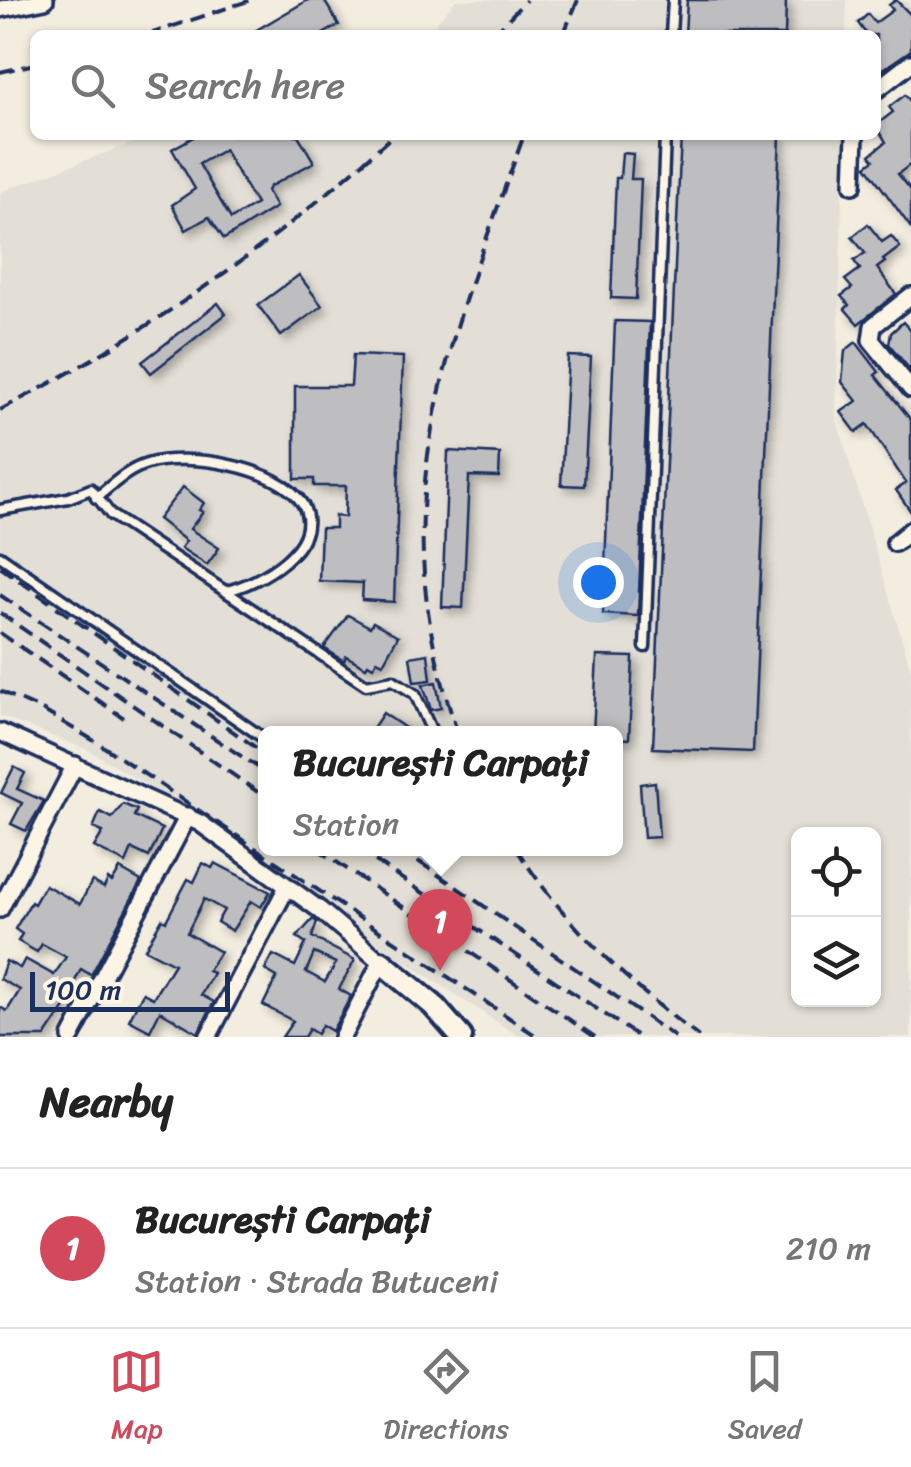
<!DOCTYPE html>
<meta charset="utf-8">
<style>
:root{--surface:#fff;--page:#f6f6f6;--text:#222;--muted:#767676;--line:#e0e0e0;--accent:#d1495b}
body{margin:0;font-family:Sriracha,sans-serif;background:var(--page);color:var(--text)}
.controls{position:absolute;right:30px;bottom:30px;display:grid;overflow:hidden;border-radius:15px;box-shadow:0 2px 8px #0004}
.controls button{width:90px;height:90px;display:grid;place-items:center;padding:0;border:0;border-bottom:2px solid var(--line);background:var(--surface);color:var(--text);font:50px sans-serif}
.scale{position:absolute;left:30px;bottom:25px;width:200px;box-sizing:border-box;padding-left:10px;border:5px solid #1b2f5e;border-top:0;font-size:28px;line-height:35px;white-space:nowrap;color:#1b2f5e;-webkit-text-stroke:8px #fcf5e5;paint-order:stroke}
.you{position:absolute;left:598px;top:582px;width:35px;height:35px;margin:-25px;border:8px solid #fff;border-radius:50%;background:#1a73e8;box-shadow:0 0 0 15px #1a73e833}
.badge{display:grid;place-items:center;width:65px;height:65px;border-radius:50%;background:var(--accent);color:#fff;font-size:32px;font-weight:700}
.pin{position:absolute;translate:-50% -82px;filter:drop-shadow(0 2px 5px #0008)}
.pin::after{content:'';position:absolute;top:52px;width:35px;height:30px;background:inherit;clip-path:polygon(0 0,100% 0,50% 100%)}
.popup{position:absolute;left:258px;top:726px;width:365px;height:130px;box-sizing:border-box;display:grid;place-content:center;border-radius:15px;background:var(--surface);filter:drop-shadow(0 2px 8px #0005);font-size:32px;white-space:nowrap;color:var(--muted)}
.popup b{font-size:38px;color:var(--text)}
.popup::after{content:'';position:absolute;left:50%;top:100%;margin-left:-20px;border:20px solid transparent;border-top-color:var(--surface)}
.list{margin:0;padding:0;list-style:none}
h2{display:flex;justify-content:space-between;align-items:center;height:130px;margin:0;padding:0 40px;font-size:42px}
h2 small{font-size:32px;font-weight:400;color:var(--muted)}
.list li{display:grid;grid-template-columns:65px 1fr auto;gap:30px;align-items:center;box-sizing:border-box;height:160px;padding:0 40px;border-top:2px solid var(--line)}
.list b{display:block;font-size:38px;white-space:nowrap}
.list p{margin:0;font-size:32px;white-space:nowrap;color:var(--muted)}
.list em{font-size:32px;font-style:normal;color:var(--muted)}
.icon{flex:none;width:55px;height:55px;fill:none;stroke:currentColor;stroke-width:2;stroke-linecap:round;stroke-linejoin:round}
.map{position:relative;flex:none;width:911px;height:1037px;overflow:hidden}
.search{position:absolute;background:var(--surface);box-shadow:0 2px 8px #0004;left:30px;right:30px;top:30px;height:110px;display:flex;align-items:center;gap:25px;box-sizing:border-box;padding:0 35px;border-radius:15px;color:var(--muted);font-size:38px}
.sheet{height:290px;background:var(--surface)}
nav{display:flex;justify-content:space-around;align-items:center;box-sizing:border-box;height:140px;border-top:2px solid var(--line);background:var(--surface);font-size:28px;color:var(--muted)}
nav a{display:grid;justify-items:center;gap:5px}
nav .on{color:var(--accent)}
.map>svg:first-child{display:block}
.built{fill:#e3dfd6;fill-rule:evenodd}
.building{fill:#bebec0;stroke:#1b2f5e;stroke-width:2.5;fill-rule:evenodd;filter:url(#shadow)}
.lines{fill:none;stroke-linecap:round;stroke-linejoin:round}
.service-casing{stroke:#1b2f5e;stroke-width:15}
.minor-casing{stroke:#1b2f5e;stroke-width:22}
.tertiary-casing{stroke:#1b2f5e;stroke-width:28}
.service{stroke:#fcf5e5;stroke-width:8}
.minor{stroke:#fcf5e5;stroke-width:15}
.tertiary{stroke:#fcf5e5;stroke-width:20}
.rail{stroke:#1b2f5e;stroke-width:4;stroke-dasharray:15 8;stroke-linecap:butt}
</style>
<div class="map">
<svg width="911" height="1037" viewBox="0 0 911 1037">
<defs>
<filter id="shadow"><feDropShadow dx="5" dy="5" stdDeviation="5" flood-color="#0004"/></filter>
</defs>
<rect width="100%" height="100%" fill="#f3ede0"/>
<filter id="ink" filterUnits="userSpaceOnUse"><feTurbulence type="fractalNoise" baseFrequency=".01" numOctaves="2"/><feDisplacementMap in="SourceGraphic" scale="20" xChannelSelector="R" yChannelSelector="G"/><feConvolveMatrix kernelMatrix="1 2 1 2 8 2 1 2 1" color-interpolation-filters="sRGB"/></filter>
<g filter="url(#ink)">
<g class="built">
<polygon points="456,0 847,0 846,35 425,35"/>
<path d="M154 135H844L836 417 911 670V1037H520L380 945 191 812 90 751 0 716V192ZM265 734H615V848H265ZM798 834H874V999H798Z"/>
</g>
<g class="building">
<polygon points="308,0 324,0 339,25 321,35 248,35"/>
<polygon points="687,0 786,0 785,35 685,35"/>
<polygon points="896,0 911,15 911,50 876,74 876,35 867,35 858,23 868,14 875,23 893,10 889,5"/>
<polygon points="905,95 911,102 911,164 898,174 911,190 911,228 866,166 874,160 870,155 886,142 876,125 893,112 889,107"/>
<path d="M197 135H298L314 162 269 187 267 191 276 207 224 239 209 217 186 230 172 205 195 189 172 149ZM224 150 256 204 231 219 199 164Z"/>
<polygon points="681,135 780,135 753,752 653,748"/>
<polygon points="622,153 633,154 631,179 641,179 636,299 611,298 616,178 620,178"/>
<polygon points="868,224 882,242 891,236 900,247 883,260 885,262 877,268 896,294 858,324 845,309 849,305 841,296 852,288 845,280 860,269 854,261 865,253 852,237"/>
<polygon points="299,275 322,306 281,336 258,305"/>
<polygon points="218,303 226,314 151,373 142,362"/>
<polygon points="615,321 650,322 638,616 603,614"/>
<polygon points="903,322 911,331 911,371 889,344 891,333"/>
<polygon points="856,342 879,372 875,375 911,420 911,512 896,490 906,483 867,424 856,432 841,412 857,401 842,382 845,351"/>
<polygon points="353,355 403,357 394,602 362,600 363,583 319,581 321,528 335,528 335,516 345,517 346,486 314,486 314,479 295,479 295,386 351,386"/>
<polygon points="568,356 591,357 584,486 561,485"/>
<polygon points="448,451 500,454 499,477 469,476 463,608 442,607"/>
<polygon points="183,487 204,503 199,510 203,512 190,529 219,548 207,565 181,548 186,541 158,519"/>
<polygon points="348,615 370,627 373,622 398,636 383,663 377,660 373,667 368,664 366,667 346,656 344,661 324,648"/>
<polygon points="428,654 431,680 414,682 410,657"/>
<polygon points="597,656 633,657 629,739 615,738 615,734 593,734"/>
<polygon points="436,682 441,708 431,710 423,685"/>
<polygon points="383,713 414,734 369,734"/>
<polygon points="14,767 25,773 17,789 44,801 26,831 11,824 22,803 1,793"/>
<polygon points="655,782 659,837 644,838 640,784"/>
<polygon points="123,804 137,810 134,816 162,829 149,857 132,849 126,863 94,847 103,832 93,828 100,812 112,818"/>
<polygon points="203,863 212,868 215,863 270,892 261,907 251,901 232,931 217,922 224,910 204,899 187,933 220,952 208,971 213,973 201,995 214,1002 198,1033 160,1011 150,1031 129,1020 143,993 153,998 174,964 145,949 162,919 166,921 188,879 194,882"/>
<polygon points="120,869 141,881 91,975 81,969 71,989 76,991 45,1037 0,1037 0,1007 7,1011 20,990 0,979 6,961 20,968 25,959 54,975 66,957 42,944 37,952 18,941 22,934 15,929 31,902 34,904 45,885 80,904 92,881 104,888 108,879 112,882"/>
<path d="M313 919 317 922 312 937 355 960 339 989 351 996 332 1031 322 1025 317 1034 309 1029 304 1037H282L293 1021 263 1005 277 977 265 970 273 955 295 966 306 943 297 937ZM314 953 336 963 325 982 306 972Z"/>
</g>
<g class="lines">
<defs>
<g id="service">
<polyline points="671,35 673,0"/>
<path d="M96 498C112 485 127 470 147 464 186 452 281 466 303 505 325 547 258 584 226 591"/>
<polyline points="0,510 68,498 91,489 111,515 366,685 393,680 415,694 433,734"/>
<polyline points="0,556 265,739"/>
<polyline points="645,647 665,135"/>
</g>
<g id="minor">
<polyline points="0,9 45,0"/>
<polyline points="876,90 911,63"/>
<polyline points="853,185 855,135"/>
<polyline points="911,296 873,326 871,340 911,389"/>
<polyline points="895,543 911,530"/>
<polyline points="0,732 200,823 320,910 381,962 342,1037"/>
<polyline points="0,909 75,765"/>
<polyline points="71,1037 188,816"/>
<polyline points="208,1037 287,887"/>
</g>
<polyline id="tertiary" points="381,962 433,1005 461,1037"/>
</defs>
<use href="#service" class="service-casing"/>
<use href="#minor" class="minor-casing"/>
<use href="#tertiary" class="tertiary-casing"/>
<use href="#service" class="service"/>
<use href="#minor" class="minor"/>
<use href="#tertiary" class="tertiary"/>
<g class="rail">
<polyline points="147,35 251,0"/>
<polyline points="493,35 526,0"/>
<polyline points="563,35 578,0"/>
<polyline points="0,72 35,64"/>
<path d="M0 410C142 337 276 244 393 135"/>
<polyline points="0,567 265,754"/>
<polyline points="0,595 265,772"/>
<polyline points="0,613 265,797"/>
<polyline points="0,633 124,718"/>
<polyline points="0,691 42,710 98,743 538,1037"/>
<path d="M458 734C379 503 446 350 524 135"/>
<polyline points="316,848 595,1037"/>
<polyline points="356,848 639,1037"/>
<polyline points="399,848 675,1037"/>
<path d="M516 848C564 924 628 983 699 1037"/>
</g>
</g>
</g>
</svg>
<div class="controls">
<button><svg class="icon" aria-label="locate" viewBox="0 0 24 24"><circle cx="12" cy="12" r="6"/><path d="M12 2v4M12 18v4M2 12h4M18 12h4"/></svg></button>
<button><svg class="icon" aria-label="layers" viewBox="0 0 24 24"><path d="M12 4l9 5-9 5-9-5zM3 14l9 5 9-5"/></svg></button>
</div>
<div class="scale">100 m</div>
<div class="you"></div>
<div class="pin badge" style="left:440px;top:971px">1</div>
<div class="popup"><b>București Carpați</b>Station</div>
<div class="search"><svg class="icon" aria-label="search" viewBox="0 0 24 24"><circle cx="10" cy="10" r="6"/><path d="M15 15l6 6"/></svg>Search here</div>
</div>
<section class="sheet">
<h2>Nearby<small></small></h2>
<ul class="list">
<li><span class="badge">1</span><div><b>București Carpați</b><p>Station · Strada Butuceni</p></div><em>210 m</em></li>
</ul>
</section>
<nav>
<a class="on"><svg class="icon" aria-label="map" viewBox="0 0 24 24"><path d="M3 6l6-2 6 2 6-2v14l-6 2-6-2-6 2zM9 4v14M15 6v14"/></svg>Map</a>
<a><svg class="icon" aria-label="directions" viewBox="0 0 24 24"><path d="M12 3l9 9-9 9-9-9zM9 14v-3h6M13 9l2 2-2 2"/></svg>Directions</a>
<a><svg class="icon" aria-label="saved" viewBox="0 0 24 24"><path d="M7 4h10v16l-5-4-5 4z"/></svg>Saved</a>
</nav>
